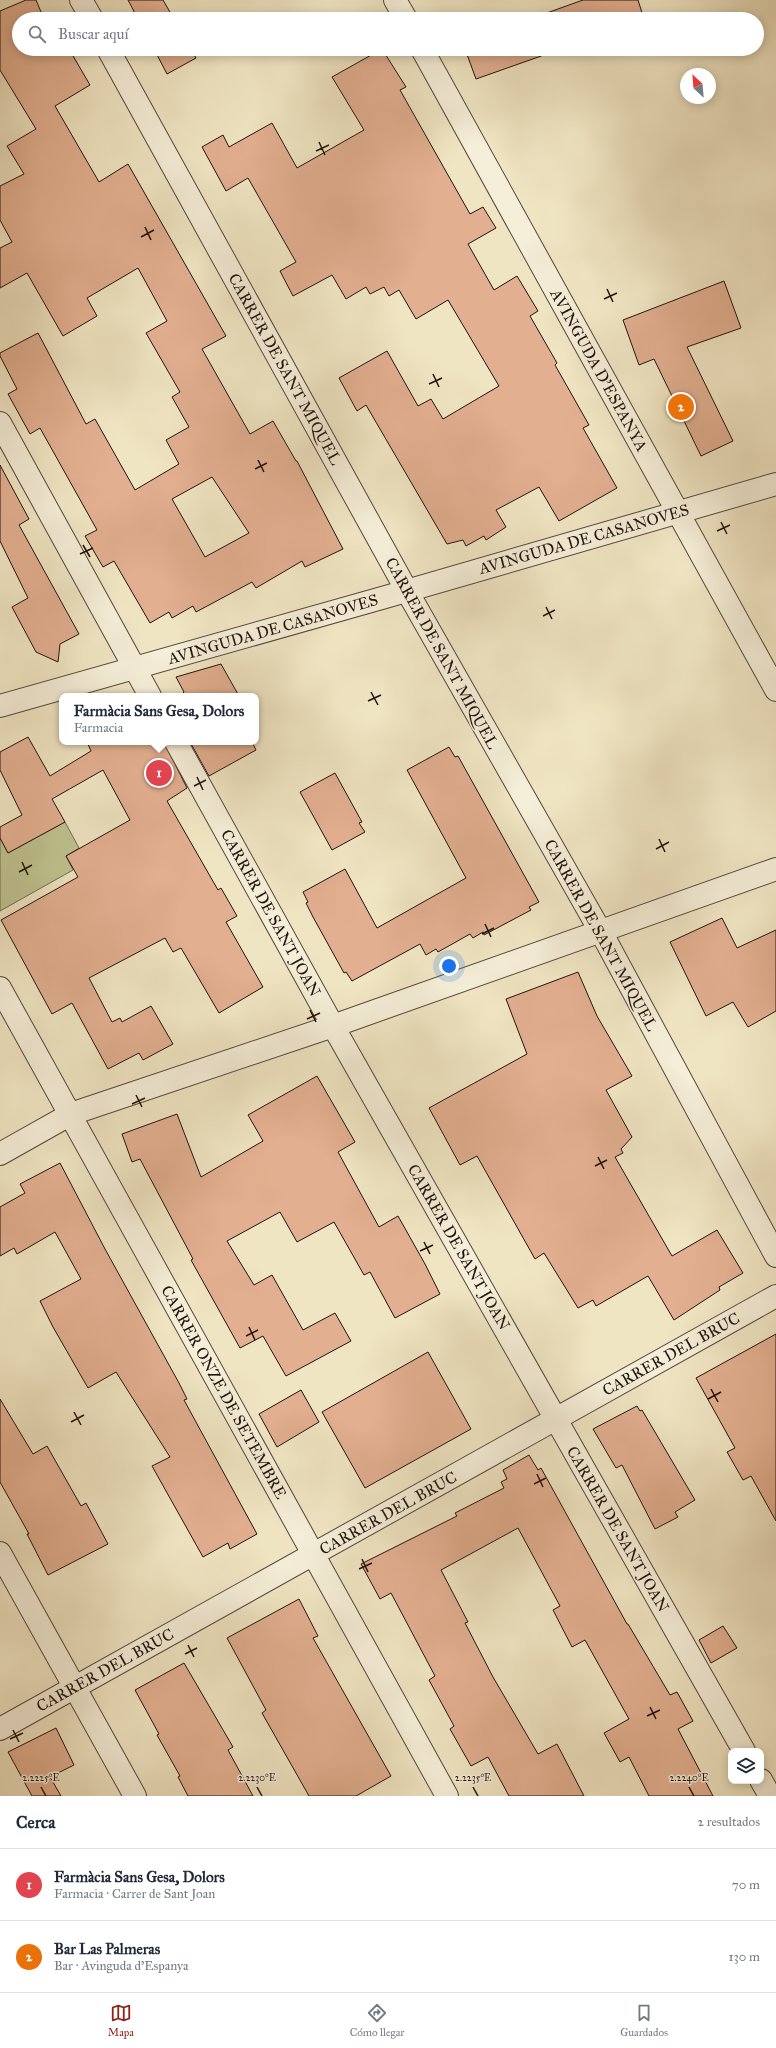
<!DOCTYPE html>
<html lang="es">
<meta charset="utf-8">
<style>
:root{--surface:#fff;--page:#f6f6f7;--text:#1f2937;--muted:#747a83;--line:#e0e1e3;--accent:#8f2418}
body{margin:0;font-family:"IM FELL Great Primer",serif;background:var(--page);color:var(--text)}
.controls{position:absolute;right:12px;bottom:12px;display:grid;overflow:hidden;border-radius:8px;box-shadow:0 2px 10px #0003}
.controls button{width:36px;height:36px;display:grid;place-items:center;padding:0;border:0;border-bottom:1px solid var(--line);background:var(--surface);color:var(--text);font:20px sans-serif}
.compass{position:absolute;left:680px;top:68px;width:36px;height:36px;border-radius:50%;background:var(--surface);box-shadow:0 2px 10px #0003;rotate:334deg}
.you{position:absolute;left:449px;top:966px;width:14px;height:14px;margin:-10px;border:3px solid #fff;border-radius:50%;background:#1a73e8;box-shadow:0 0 0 6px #1a73e833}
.badge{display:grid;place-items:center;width:26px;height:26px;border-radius:50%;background:var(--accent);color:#fff;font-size:13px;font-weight:700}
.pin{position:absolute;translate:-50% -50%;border:2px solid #fff;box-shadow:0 1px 4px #0006}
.popup{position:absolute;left:59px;top:693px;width:200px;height:52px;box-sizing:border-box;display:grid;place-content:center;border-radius:8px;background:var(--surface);filter:drop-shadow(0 1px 3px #0005);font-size:13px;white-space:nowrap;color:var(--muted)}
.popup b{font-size:15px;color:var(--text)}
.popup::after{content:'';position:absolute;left:50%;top:100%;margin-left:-8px;border:8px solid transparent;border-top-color:var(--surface)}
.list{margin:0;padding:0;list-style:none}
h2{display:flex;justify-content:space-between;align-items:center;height:52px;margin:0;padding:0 16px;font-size:17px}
h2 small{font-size:13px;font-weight:400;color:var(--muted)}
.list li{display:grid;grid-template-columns:26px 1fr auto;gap:12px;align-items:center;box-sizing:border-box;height:72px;padding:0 16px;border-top:1px solid var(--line)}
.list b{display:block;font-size:15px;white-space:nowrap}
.list p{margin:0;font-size:13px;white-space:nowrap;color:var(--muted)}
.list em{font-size:13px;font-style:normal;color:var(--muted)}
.icon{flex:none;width:22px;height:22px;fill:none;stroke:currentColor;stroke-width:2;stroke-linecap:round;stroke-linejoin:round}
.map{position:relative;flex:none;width:776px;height:1796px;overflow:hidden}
.search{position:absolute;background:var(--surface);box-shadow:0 2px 10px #0003;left:12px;right:12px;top:12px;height:44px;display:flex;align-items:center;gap:10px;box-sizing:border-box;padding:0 14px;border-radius:22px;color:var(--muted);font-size:15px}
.sheet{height:196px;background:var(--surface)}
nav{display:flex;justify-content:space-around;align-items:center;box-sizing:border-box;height:56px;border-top:1px solid var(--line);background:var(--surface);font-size:11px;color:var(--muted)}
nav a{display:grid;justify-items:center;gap:2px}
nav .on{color:var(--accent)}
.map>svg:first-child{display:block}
.green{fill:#bfc390;stroke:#706b4e}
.building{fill:#e2af90;stroke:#20130d;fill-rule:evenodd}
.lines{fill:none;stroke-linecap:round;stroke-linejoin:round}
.street-casing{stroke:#54483a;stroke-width:24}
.street{stroke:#f5eed8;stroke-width:22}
.ticks{fill:none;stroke:#20130d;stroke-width:1.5}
.labels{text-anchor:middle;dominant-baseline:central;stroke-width:3;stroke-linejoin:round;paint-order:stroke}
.street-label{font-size:16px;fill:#20130d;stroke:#f5eed8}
.ticks-label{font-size:10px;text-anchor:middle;fill:#20130d;stroke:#f5eed8;stroke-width:3;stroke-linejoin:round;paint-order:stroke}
</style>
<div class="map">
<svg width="776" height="1796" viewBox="0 0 776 1796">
<rect width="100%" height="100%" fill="#f0e5c3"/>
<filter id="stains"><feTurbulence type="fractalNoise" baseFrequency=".005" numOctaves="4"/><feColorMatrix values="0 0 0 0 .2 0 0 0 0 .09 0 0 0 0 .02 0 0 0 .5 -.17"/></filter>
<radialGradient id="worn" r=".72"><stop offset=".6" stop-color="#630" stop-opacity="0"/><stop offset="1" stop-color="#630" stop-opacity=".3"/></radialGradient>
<polygon class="green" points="65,822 79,848 66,856 73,870 0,911 0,838 8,853"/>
<g class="building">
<path d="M26 0H36L44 19H19V49H69L90 85 55 106 99 182 128 164 226 336 202 349 250 434 273 421 296 461H297L343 549 305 567 302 561 256 588 252 582 196 612 193 606 172 618 169 612 150 623 114 561 103 567 85 536 97 530 40 428 30 434 8 394 17 389 0 356V353L38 333 86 424 95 419 135 490 179 464 166 440 189 427 172 397 180 392 146 333 167 321 138 268 87 298 97 316 63 336 27 273 0 288V248L12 242 0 220V186L24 174 7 146 36 129 0 70V11ZM212 477 249 533 205 557 172 499Z"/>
<polygon points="128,0 163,0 174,19 138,19"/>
<polygon points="583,0 638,0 644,19 530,19"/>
<polygon points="154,49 191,49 196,58 167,74"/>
<polygon points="382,49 406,87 400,90 470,214 483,207 496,228 468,244 494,290 517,276 538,311 530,316 557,363 555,365 589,425 583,428 617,488 559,521 539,487 496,510 506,527 486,540 484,536 466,546 463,540 447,544 366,405 357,411 339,378 387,351 418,406 431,399 443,419 499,386 448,300 416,319 399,290 389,296 384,287 370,294 366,287 346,299 332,275 293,296 280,271 296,262 248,178 226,191 202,147 223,135 229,147 272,123 297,168 364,130 332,77"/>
<polygon points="465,49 561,49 476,79"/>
<polygon points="724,281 741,328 687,347 733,441 701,456 654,359 639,365 623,320"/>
<polygon points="0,465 29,519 19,525 79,634 60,644 58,662 36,652 12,607 28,598 0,541"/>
<polygon points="221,664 239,696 180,696 184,692 176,677"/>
<polygon points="28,737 50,776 91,751 87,742 164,742 187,788 167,801 218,890 221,888 237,916 226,922 263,987 219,1013 181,948 173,952 165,938 89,978 112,1022 120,1018 122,1022 151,1006 173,1044 143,1060 139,1053 108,1069 72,1003 52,1014 1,920 78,877 66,856 130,820 103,770 52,799 65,822 8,853 0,838 0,827 22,815 0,770 0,752"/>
<polygon points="190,742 252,742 256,750 209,776"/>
<polygon points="449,747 455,757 458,756 539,902 529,907 531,910 484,935 483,932 473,938 470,934 438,952 436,949 426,955 420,944 352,981 346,972 344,973 313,917 306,903 308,902 303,892 345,869 377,928 466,878 407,770"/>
<polygon points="335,773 362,822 359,823 365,832 332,850 300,792"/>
<polygon points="722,918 737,948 776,930 776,1011 748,1027 733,1002 706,1016 670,942"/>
<polygon points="578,972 597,1016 632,1076 606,1090 632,1137 621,1149 623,1153 615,1157 672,1256 717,1230 743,1273 719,1287 720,1290 674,1320 648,1276 596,1306 593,1300 578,1308 544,1253 535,1259 477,1156 460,1165 429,1108 527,1054 506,999"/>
<polygon points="317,1076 355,1142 338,1152 379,1227 398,1216 425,1264 440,1294 395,1318 370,1272 364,1275 334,1222 297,1242 280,1212 227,1241 254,1285 272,1275 303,1330 335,1313 351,1341 286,1376 263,1336 240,1348 191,1260 193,1259 140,1159 132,1162 122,1134 177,1114 201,1177 263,1141 248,1115"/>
<polygon points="60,1163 105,1249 179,1383 187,1399 184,1400 257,1534 230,1549 228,1543 203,1557 152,1466 170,1457 116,1372 88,1388 53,1327 40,1301 81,1279 55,1232 17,1254 14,1248 0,1256 0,1207 25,1193 20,1184"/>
<polygon points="776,1334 776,1521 751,1476 743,1480 727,1452 735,1448 696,1378"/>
<polygon points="428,1352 471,1429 365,1488 322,1412"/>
<polygon points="301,1390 319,1422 277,1447 259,1414"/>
<polygon points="0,1399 33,1454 47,1446 81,1506 86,1503 108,1544 48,1575 27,1534 29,1534 0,1482"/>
<polygon points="637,1406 640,1411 642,1410 695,1500 675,1512 678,1517 655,1529 622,1465 616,1468 593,1429"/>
<polygon points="529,1455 538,1470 541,1468 627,1624 628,1624 670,1695 677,1692 693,1721 678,1729 713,1796 649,1796 629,1757 620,1762 604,1733 629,1719 585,1640 572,1647 553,1610 560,1606 518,1528 441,1570 468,1622 465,1623 493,1677 538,1754 557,1744 584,1796 509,1796 488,1757 471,1766 450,1729 454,1726 429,1680 435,1676 391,1593 380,1599 361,1564 457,1516 455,1513 504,1488 501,1482 507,1479 503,1470"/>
<polygon points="299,1599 318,1636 313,1638 391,1776 356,1796 309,1796 262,1713 266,1710 227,1638"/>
<polygon points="723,1626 737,1648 711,1663 699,1640"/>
<polygon points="184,1663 233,1747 228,1750 253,1796 188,1796 178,1777 180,1776 157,1735 159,1734 135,1690"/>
<polygon points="56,1728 74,1765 50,1777 61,1796 32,1796 8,1752"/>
</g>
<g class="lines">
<defs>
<g id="street">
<polyline points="81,0 92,19"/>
<polyline points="395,0 406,19"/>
<polyline points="108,49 407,591 607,943 776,1256"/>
<polyline points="422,49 776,690"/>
<polyline points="0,423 150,696"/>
<polyline points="0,706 389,596 776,484"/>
<polyline points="176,742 333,1026 744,1751"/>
<polyline points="0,988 447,1796"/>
<polyline points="0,1154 71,1114 333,1026 776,869"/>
<polyline points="0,1553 135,1796"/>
<polyline points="0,1729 776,1296"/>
<polyline points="761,1780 770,1796"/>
</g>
</defs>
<use href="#street" class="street-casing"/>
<use href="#street" class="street"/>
</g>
<path class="ticks" d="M319 142 325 155M316 151 329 145M145 227 151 240M141 237 154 230M607 289 613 302M604 299 617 293M433 374 439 387M429 384 442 378M258 460 264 472M255 469 267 463M721 522 727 534M717 531 730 525M83 545 90 557M80 554 93 548M546 607 552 619M543 616 555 610M371 692 378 705M368 701 381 695M197 777 203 790M194 786 206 780M659 839 665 852M656 849 669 842M22 862 28 875M19 872 32 865M485 924 491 937M482 934 494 928M310 1010 316 1022M307 1019 320 1013M136 1095 142 1107M132 1104 145 1098M598 1157 604 1169M595 1166 607 1160M424 1242 430 1254M420 1251 433 1245M249 1327 255 1340M246 1336 258 1330M711 1389 718 1402M708 1399 721 1392M74 1412 81 1425M71 1422 84 1415M537 1474 543 1487M534 1484 546 1478M362 1559 368 1572M359 1569 372 1563M188 1645 194 1657M185 1654 197 1648M650 1707 656 1719M647 1716 660 1710M13 1730 19 1742M10 1739 23 1733M41 1787 46 1796M257 1787 262 1796M473 1787 478 1796M689 1787 694 1796"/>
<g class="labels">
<g class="street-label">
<text transform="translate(285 369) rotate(61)">CARRER DE SANT MIQUEL</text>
<text transform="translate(599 370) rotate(61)">AVINGUDA D'ESPANYA</text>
<text transform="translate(584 539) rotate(-16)">AVINGUDA DE CASANOVES</text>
<text transform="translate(273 629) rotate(-16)">AVINGUDA DE CASANOVES</text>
<text transform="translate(442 653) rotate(61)">CARRER DE SANT MIQUEL</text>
<text transform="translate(271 913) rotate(61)">CARRER DE SANT JOAN</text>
<text transform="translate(601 935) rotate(61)">CARRER DE SANT MIQUEL</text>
<text transform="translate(459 1247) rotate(60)">CARRER DE SANT JOAN</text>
<text transform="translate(671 1354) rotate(-29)">CARRER DEL BRUC</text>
<text transform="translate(224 1392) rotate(61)">CARRER ONZE DE SETEMBRE</text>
<text transform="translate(388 1513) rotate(-29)">CARRER DEL BRUC</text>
<text transform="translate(618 1529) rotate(60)">CARRER DE SANT JOAN</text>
<text transform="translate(105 1670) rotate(-29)">CARRER DEL BRUC</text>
</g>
</g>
<g class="ticks-label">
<text x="41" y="1781">2.2225°E</text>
<text x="257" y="1781">2.2230°E</text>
<text x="473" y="1781">2.2235°E</text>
<text x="689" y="1781">2.2240°E</text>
</g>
<rect width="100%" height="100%" filter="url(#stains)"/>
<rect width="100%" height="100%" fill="url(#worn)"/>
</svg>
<div class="controls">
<button><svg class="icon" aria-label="layers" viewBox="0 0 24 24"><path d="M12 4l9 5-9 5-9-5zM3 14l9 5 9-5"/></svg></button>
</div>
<svg class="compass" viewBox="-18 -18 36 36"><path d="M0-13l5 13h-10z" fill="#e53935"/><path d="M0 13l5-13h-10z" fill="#747a83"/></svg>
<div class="you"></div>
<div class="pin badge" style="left:159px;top:773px;background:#e0444e">1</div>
<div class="popup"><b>Farmàcia Sans Gesa, Dolors</b>Farmacia</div>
<div class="pin badge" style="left:681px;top:407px;background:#e8710a">2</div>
<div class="search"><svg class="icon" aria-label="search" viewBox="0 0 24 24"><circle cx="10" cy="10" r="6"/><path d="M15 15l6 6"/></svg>Buscar aquí</div>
</div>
<section class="sheet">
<h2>Cerca<small>2 resultados</small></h2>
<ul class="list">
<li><span class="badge" style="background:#e0444e">1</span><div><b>Farmàcia Sans Gesa, Dolors</b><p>Farmacia · Carrer de Sant Joan</p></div><em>70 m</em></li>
<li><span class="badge" style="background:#e8710a">2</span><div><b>Bar Las Palmeras</b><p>Bar · Avinguda d'Espanya</p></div><em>130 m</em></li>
</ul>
</section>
<nav>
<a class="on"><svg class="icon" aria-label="map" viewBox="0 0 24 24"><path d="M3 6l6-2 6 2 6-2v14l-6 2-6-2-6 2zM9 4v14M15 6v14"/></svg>Mapa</a>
<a><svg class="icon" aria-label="directions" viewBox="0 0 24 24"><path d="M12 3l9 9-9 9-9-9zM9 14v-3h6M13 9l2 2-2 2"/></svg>Cómo llegar</a>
<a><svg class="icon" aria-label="saved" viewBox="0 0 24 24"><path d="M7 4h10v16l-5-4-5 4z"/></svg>Guardados</a>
</nav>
